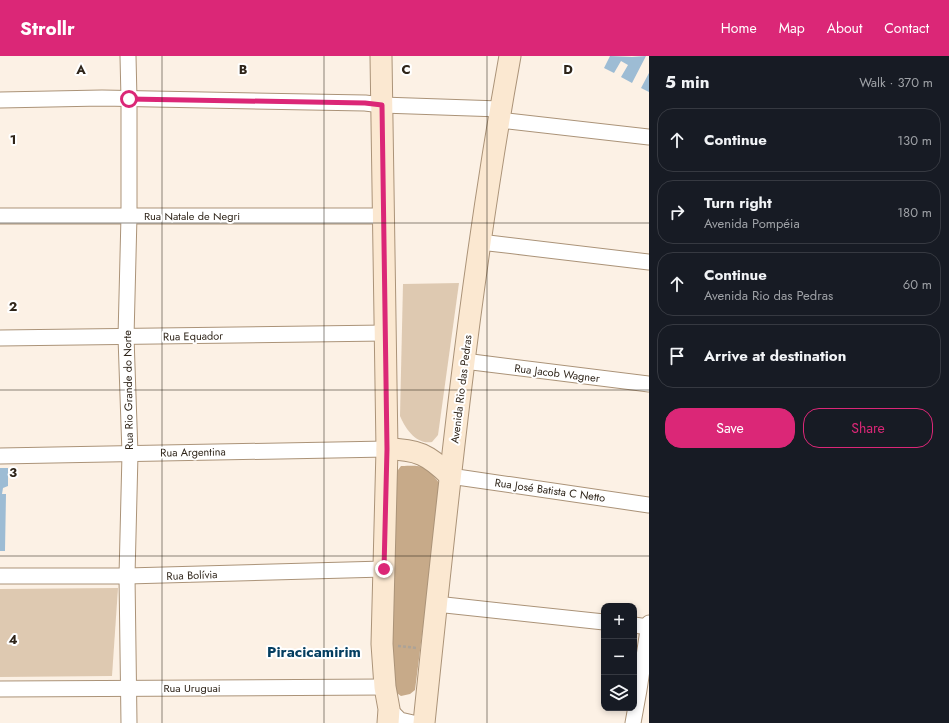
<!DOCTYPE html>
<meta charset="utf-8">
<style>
:root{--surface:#171b24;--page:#20242c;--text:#f1f3f6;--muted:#9ea1a6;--line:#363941;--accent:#db2777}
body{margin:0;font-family:Jost,sans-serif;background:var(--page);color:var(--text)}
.controls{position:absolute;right:12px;bottom:12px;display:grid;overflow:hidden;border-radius:8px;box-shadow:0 2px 6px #0003}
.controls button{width:36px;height:36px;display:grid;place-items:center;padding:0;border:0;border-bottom:1px solid var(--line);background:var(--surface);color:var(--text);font:20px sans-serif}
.stop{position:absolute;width:12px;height:12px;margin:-9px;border:3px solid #db2777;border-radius:50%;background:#fff}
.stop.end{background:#db2777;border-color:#fff;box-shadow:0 1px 4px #0008}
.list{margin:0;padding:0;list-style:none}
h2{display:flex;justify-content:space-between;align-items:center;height:52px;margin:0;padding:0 16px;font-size:17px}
h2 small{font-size:13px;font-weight:400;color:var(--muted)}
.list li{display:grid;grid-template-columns:26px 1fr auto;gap:12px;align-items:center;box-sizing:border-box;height:64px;margin:0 8px 8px;padding:0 8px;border:1px solid var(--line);border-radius:16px}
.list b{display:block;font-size:15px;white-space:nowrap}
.list p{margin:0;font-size:13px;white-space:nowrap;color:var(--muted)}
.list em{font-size:13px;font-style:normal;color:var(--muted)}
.actions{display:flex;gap:8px;padding:12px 16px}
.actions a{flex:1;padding:9px 0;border:1px solid var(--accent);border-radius:16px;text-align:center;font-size:14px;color:var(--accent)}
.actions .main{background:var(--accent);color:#fff}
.icon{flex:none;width:22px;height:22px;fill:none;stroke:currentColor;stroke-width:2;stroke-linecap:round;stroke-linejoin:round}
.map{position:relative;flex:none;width:649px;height:667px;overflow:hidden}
header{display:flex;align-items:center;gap:24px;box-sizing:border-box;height:56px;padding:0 20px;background:var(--accent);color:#fff}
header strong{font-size:19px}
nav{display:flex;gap:22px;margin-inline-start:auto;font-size:14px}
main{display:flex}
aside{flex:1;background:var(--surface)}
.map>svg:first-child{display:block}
.green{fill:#dec9b1}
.forest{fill:#c7aa89}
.building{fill:#9dbcd4}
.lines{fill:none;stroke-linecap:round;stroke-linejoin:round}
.street-casing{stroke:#ab9378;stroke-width:17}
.secondary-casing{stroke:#ab9378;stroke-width:23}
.path{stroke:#ada397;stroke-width:2.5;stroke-dasharray:3 2;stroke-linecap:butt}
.street{stroke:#fff;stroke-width:15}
.secondary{stroke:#fbe8d1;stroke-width:21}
.route{stroke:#db2777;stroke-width:5}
.grid{fill:none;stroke:#2e2419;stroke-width:1;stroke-opacity:0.55}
.labels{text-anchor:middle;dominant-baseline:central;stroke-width:4;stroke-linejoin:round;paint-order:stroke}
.street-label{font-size:11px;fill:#2e2419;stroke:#fff}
.district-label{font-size:15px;font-weight:bold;fill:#043e60;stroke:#fff}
.grid-label{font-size:13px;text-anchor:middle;font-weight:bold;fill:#2e2419;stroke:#fff;stroke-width:4;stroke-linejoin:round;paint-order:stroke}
</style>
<header>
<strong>Strollr</strong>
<nav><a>Home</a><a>Map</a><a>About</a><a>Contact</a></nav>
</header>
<main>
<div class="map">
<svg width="649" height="667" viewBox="0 0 649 667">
<rect width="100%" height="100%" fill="#fcf1e5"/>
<g class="green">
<path d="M459 227 438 379 432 386C416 389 405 372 400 360L403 228Z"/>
<polygon points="118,532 112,620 0,621 0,533"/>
</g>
<path class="forest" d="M401 410C426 409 425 409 441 429L415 634 410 638 401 640 394 635 392 620 395 418Z"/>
<g class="building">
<polygon points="610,0 632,1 646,0 632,27 621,21 628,9 621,5 614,17 604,12"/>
<polygon points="649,17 649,36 641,32"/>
<polygon points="0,412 8,412 8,430 3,432 2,438 6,438 5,495 0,495"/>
</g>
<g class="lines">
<defs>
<g id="street">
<polyline points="128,0 129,43 129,160 126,281 130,398 127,520 129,667"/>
<polyline points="0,44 102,42 365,47 382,49 500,53"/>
<polyline points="499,64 649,81"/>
<polyline points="0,160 383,160"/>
<polyline points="480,186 649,206"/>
<polyline points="0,282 385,277"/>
<polyline points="464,305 649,328"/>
<polyline points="0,400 387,393"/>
<polyline points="450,420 649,449"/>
<polyline points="0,520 127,520 384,513"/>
<polyline points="436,548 604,566"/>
<polyline points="634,569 649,571"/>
<polyline points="0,633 385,631"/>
<polyline points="389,653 400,664 413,667"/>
<polyline points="633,667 639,634 649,567"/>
</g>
<g id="secondary">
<polyline points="381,0 387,393 382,588 385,631 389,653 388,667"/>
<path d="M387 393C417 393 429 399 450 420"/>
<path d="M424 667C447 444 470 221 510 0"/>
</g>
</defs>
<use href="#street" class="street-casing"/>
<use href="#secondary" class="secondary-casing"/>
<polyline class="path" points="398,590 417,592"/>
<use href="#street" class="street"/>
<use href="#secondary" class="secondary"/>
</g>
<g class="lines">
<polyline class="route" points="129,43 365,47 382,49 387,393 384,513"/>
</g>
<path class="grid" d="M162 0V667M324 0V667M487 0V667M0 167H649M0 334H649M0 500H649"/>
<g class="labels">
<g class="street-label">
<text x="192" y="160">Rua Natale de Negri</text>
<text transform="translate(193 280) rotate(-1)">Rua Equador</text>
<text transform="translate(557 317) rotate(7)">Rua Jacob Wagner</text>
<text transform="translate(461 333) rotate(-83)">Avenida Rio das Pedras</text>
<text transform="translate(128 334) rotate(-91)">Rua Rio Grande do Norte</text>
<text transform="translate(193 396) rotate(-1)">Rua Argentina</text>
<text transform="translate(550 434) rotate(8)">Rua José Batista C Netto</text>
<text transform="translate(192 519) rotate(-2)">Rua Bolívia</text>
<text x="192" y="632">Rua Uruguai</text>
</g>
<g class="district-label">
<text x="314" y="596">Piracicamirim</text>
</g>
</g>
<g class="grid-label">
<text x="81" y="18">A</text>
<text x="243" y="18">B</text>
<text x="406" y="18">C</text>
<text x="568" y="18">D</text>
<text x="13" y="88">1</text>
<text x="13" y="255">2</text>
<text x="13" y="421">3</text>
<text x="13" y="588">4</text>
</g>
</svg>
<div class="controls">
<button>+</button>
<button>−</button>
<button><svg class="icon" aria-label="layers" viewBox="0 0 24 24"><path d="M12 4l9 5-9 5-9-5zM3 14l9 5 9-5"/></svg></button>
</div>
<div class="stop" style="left:129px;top:43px"></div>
<div class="stop end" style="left:384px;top:513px"></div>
</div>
<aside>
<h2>5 min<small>Walk · 370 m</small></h2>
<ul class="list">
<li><svg class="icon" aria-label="ahead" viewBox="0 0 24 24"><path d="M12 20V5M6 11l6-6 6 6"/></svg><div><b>Continue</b></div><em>130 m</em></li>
<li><svg class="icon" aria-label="right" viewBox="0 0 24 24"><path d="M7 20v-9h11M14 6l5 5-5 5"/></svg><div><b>Turn right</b><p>Avenida Pompéia</p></div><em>180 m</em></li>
<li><svg class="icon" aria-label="ahead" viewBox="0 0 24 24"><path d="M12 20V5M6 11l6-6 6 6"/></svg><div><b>Continue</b><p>Avenida Rio das Pedras</p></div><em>60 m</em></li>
<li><svg class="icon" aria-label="arrive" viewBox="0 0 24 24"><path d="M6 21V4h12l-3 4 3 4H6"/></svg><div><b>Arrive at destination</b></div></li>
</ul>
<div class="actions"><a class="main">Save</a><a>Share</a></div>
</aside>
</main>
